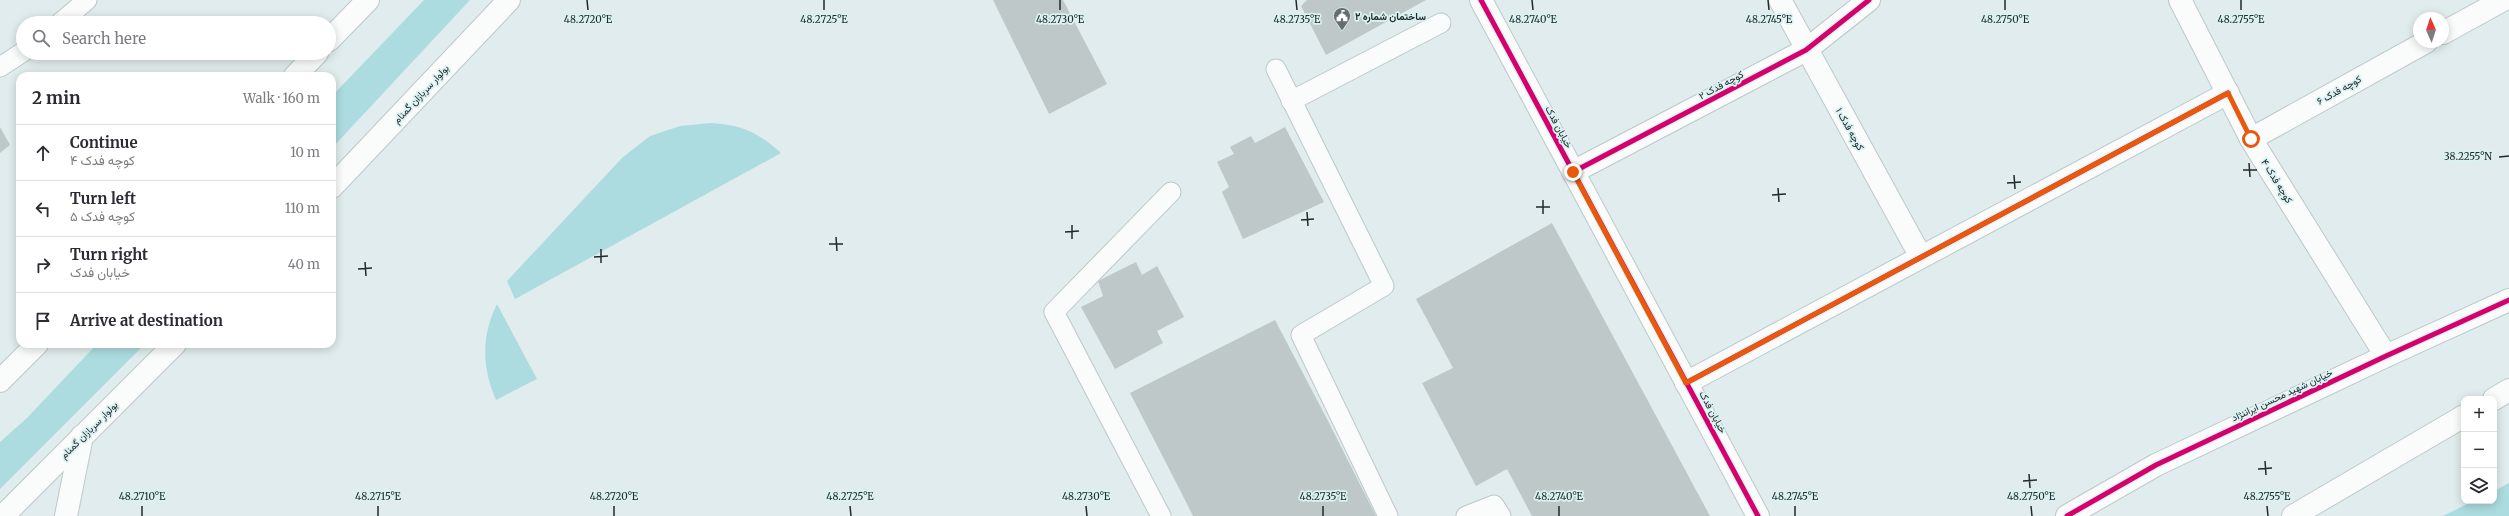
<!DOCTYPE html>
<meta charset="utf-8">
<style>
:root{--surface:#fff;--page:#f7f7f7;--text:#2b2b33;--muted:#7c7c81;--line:#e1e1e2}
body{margin:0;font-family:Merriweather,Vazirmatn,serif;background:var(--page);color:var(--text)}
.controls{position:absolute;right:12px;bottom:12px;display:grid;overflow:hidden;border-radius:8px;box-shadow:0 2px 10px #0003}
.controls button{width:36px;height:36px;display:grid;place-items:center;padding:0;border:0;border-bottom:1px solid var(--line);background:var(--surface);color:var(--text);font:20px sans-serif}
.compass{position:absolute;left:2413px;top:12px;width:36px;height:36px;border-radius:50%;background:var(--surface);box-shadow:0 2px 10px #0003;rotate:357deg}
.stop{position:absolute;width:12px;height:12px;margin:-9px;border:3px solid #ea580c;border-radius:50%;background:#fff}
.stop.end{background:#ea580c;border-color:#fff;box-shadow:0 1px 4px #0008}
.list{margin:0;padding:0;list-style:none}
h2{display:flex;justify-content:space-between;align-items:center;height:52px;margin:0;padding:0 16px;font-size:17px}
h2 small{font-size:13px;font-weight:400;color:var(--muted)}
.list li{display:grid;grid-template-columns:26px 1fr auto;gap:12px;align-items:center;box-sizing:border-box;height:56px;padding:0 16px;border-top:1px solid var(--line)}
.list b{display:block;font-size:15px;white-space:nowrap}
.list p{margin:0;font-size:13px;white-space:nowrap;color:var(--muted)}
.list em{font-size:13px;font-style:normal;color:var(--muted)}
.icon{flex:none;width:22px;height:22px;fill:none;stroke:currentColor;stroke-width:2;stroke-linecap:round;stroke-linejoin:round}
.map{position:relative;flex:none;width:2509px;height:516px;overflow:hidden}
.search{position:absolute;background:var(--surface);box-shadow:0 2px 10px #0003;left:16px;top:16px;width:320px;height:44px;display:flex;align-items:center;gap:10px;box-sizing:border-box;padding:0 14px;border-radius:22px;color:var(--muted);font-size:15px}
.panel{position:absolute;background:var(--surface);box-shadow:0 2px 10px #0003;left:16px;top:72px;width:320px;height:276px;border-radius:12px}
.map>svg:first-child{display:block}
.green{fill:#acdcdf}
.building{fill:#bec8c8}
.lines{fill:none;stroke-linecap:round;stroke-linejoin:round}
.lane-casing{stroke:#bec8c9;stroke-width:21}
.street-casing{stroke:#bec8c9;stroke-width:24}
.primary-casing{stroke:#bec8c9;stroke-width:24}
.highway-casing{stroke:#bec8c9;stroke-width:24}
.lane{stroke:#fafcfc;stroke-width:19}
.street{stroke:#fafcfc;stroke-width:22}
.primary{stroke:#fafcfc;stroke-width:22}
.highway{stroke:#fafcfc;stroke-width:22}
.cycleway-casing{stroke:#dbf1f2;stroke-width:8}
.cycleway{stroke:#d6006c;stroke-width:5}
.route{stroke:#ea580c;stroke-width:5}
.ticks{fill:none;stroke:#212a2a;stroke-width:1.5}
.labels{text-anchor:middle;dominant-baseline:central;stroke-width:3.5;stroke-linejoin:round;paint-order:stroke}
.poi-label{font-size:10px;font-weight:bold;fill:#212a2a;stroke:#dbf1f2;text-anchor:start}
.street-label{font-size:10px;fill:#212a2a;stroke:#dbf1f2}
.ticks-label{font-size:10px;text-anchor:middle;fill:#212a2a;stroke:#dbf1f2;stroke-width:3.5;stroke-linejoin:round;paint-order:stroke}
</style>
<div class="map">
<svg width="2509" height="516" viewBox="0 0 2509 516">
<rect width="100%" height="100%" fill="#e0eced"/>
<g class="green">
<polygon points="424,0 470,0 332,148 332,96"/>
<path d="M711 123C743 125 757 132 781 153L515 299 507 281 622 158 650 136 680 126Z"/>
<path d="M497 304 537 379 496 400C482 368 481 336 497 304Z"/>
<polygon points="97,344 145,344 0,489 0,442 27,418"/>
<polygon points="2509,483 2509,516 2443,516 2473,501 2494,501 2494,491"/>
</g>
<g class="building">
<polygon points="993,0 1063,0 1107,84 1049,114"/>
<polygon points="1307,0 1426,0 1326,55 1301,6"/>
<polygon points="0,127 10,145 0,153"/>
<polygon points="1285,127 1324,202 1243,239 1222,192 1229,187 1217,162 1234,154 1230,147 1251,136 1255,143"/>
<polygon points="1552,223 1710,516 1532,516 1507,469 1476,486 1422,383 1453,368 1416,299"/>
<polygon points="1136,262 1142,275 1157,266 1184,317 1157,331 1163,343 1115,369 1081,307 1103,296 1098,281"/>
<polygon points="1275,320 1327,419 1376,516 1193,516 1181,492 1130,393"/>
</g>
<g class="lines">
<defs>
<g id="lane">
<polyline points="60,23 87,0"/>
<polyline points="0,67 23,52"/>
<polyline points="1276,69 1384,286 1301,335 1388,516"/>
<polyline points="1291,101 1441,23"/>
<polyline points="1161,516 1054,312 1171,192"/>
<polyline points="1466,516 1494,505 1501,516"/>
</g>
<g id="street">
<polyline points="1481,0 1758,516"/>
<polyline points="1780,0 1921,257"/>
<polyline points="2180,0 2251,139 2386,356"/>
<polyline points="2443,33 2503,0"/>
<polyline points="2251,139 2426,42"/>
<polyline points="1573,172 1806,50 1869,0"/>
<polyline points="1686,383 2228,93"/>
<polyline points="2067,516 2156,465 2386,356 2509,300"/>
</g>
<g id="primary">
<polyline points="2494,399 2509,390"/>
<polyline points="2293,516 2464,416"/>
</g>
<g id="highway">
<polyline points="329,40 368,0"/>
<polyline points="295,76 317,53"/>
<polyline points="332,187 509,0"/>
<polyline points="0,381 37,344"/>
<polyline points="3,516 175,344"/>
<polyline points="66,516 82,436"/>
</g>
</defs>
<use href="#lane" class="lane-casing"/>
<use href="#street" class="street-casing"/>
<use href="#primary" class="primary-casing"/>
<use href="#highway" class="highway-casing"/>
<use href="#lane" class="lane"/>
<use href="#street" class="street"/>
<use href="#primary" class="primary"/>
<use href="#highway" class="highway"/>
<defs>
<g id="cycleway">
<polyline points="1481,0 1758,516"/>
<polyline points="1573,172 1806,50 1869,0"/>
<polyline points="1686,383 2228,93"/>
<polyline points="2067,516 2156,465 2386,356 2509,300"/>
</g>
</defs>
<use href="#cycleway" class="cycleway-casing"/>
<use href="#cycleway" class="cycleway"/>
</g>
<g class="lines">
<polyline class="route" points="1573,172 1686,383 2228,93 2251,139"/>
</g>
<path class="ticks" d="M587 0 588 10M824 0V10M1060 0V10M1296 0 1297 10M1532 0 1533 10M1768 0 1769 10M2005 0V10M2241 0V10M2499 157 2509 156M2249 163 2250 177M2243 170H2257M2014 175 2015 189M2007 183 2021 182M1778 188 1779 202M1772 195 1786 194M1543 200V214M1536 207H1550M1307 212 1308 226M1301 220 1314 219M1072 225V239M1065 232 1079 231M836 237 837 251M829 244H843M601 249V263M594 257 608 256M365 262 366 276M358 269 372 268M2265 461 2266 475M2258 469 2272 468M2029 474 2030 488M2023 481 2037 480M142 506V516M378 506V516M614 506V516M850 506 851 516M1086 506 1087 516M1323 506V516M1559 506V516M1795 506V516M2031 506 2032 516M2267 506 2268 516"/>
<defs>
<symbol id="civic-pin" viewBox="-11 -11 22 30"><path d="M0 17L-7.5 6A9.5 9.5 0 1 1 7.5 6Z" fill="#646e6e" stroke="#dbf1f2"/><path d="M-.6-6.5H3V-4.5H.6V-3L4-1V1h2V6H-6V1h2V-1L-.6-3ZM-1.2 2.5V6h2.4V2.5Z" fill="#fff"/></symbol>
</defs>
<g fill-rule="evenodd">
<use href="#civic-pin" x="1332" y="6" width="20" height="27"/>
</g>
<g class="labels">
<g class="poi-label">
<text x="1355" y="16">ساختمان شماره ۲</text>
</g>
<g class="street-label">
<text transform="translate(1721 85) rotate(-28)">کوچه فدک ۲</text>
<text transform="translate(2339 90) rotate(-29)">کوچه فدک ۶</text>
<text transform="translate(421 94) rotate(-47)">بولوار سربازان گمنام</text>
<text transform="translate(1559 127) rotate(62)">خیابان فدک</text>
<text transform="translate(1850 129) rotate(61)">کوچه فدک ۱</text>
<text transform="translate(2277 181) rotate(58)">کوچه فدک ۴</text>
<text transform="translate(2282 395) rotate(-25)">خیابان شهید محسن ایراننژاد</text>
<text transform="translate(1713 412) rotate(62)">خیابان فدک</text>
<text transform="translate(89 430) rotate(-45)">بولوار سربازان گمنام</text>
</g>
</g>
<g class="ticks-label">
<text x="588" y="23">48.2720°E</text>
<text x="824" y="23">48.2725°E</text>
<text x="1060" y="23">48.2730°E</text>
<text x="1297" y="23">48.2735°E</text>
<text x="1533" y="23">48.2740°E</text>
<text x="1769" y="23">48.2745°E</text>
<text x="2005" y="23">48.2750°E</text>
<text x="2241" y="23">48.2755°E</text>
<text x="2468" y="160">38.2255°N</text>
<text x="142" y="500">48.2710°E</text>
<text x="378" y="500">48.2715°E</text>
<text x="614" y="500">48.2720°E</text>
<text x="850" y="500">48.2725°E</text>
<text x="1086" y="500">48.2730°E</text>
<text x="1323" y="500">48.2735°E</text>
<text x="1559" y="500">48.2740°E</text>
<text x="1795" y="500">48.2745°E</text>
<text x="2031" y="500">48.2750°E</text>
<text x="2267" y="500">48.2755°E</text>
</g>
</svg>
<div class="controls">
<button>+</button>
<button>−</button>
<button><svg class="icon" aria-label="layers" viewBox="0 0 24 24"><path d="M12 4l9 5-9 5-9-5zM3 14l9 5 9-5"/></svg></button>
</div>
<svg class="compass" viewBox="-18 -18 36 36"><path d="M0-13l5 13h-10z" fill="#e53935"/><path d="M0 13l5-13h-10z" fill="#7c7c81"/></svg>
<div class="stop" style="left:2251px;top:139px"></div>
<div class="stop end" style="left:1573px;top:172px"></div>
<div class="search"><svg class="icon" aria-label="search" viewBox="0 0 24 24"><circle cx="10" cy="10" r="6"/><path d="M15 15l6 6"/></svg>Search here</div>
<section class="panel">
<h2>2 min<small>Walk · 160 m</small></h2>
<ul class="list">
<li><svg class="icon" aria-label="ahead" viewBox="0 0 24 24"><path d="M12 20V5M6 11l6-6 6 6"/></svg><div><b>Continue</b><p>کوچه فدک ۴</p></div><em>10 m</em></li>
<li><svg class="icon" aria-label="left" viewBox="0 0 24 24"><path d="M17 20v-9H6M10 6l-5 5 5 5"/></svg><div><b>Turn left</b><p>کوچه فدک ۵</p></div><em>110 m</em></li>
<li><svg class="icon" aria-label="right" viewBox="0 0 24 24"><path d="M7 20v-9h11M14 6l5 5-5 5"/></svg><div><b>Turn right</b><p>خیابان فدک</p></div><em>40 m</em></li>
<li><svg class="icon" aria-label="arrive" viewBox="0 0 24 24"><path d="M6 21V4h12l-3 4 3 4H6"/></svg><div><b>Arrive at destination</b></div></li>
</ul>
</section>
</div>
